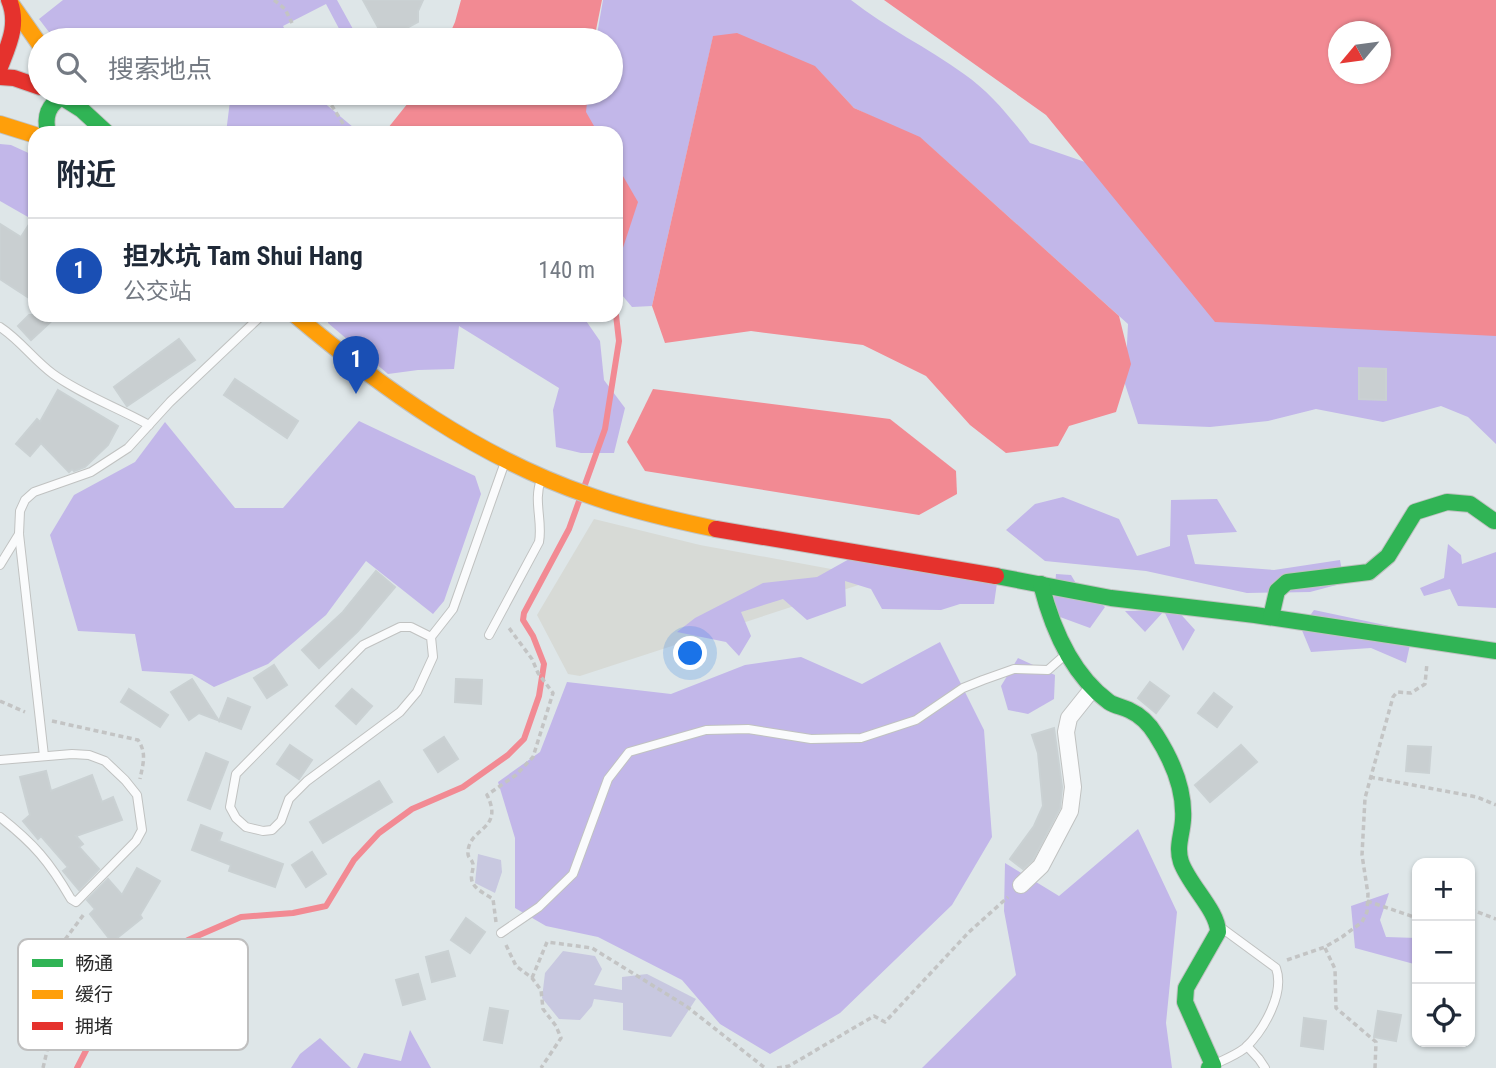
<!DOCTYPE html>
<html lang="zh">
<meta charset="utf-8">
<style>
:root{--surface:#fff;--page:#f2f2f3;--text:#1f2937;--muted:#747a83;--line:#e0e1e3;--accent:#d93025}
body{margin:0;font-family:"Roboto Condensed","Noto Sans SC",sans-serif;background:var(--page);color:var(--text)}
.controls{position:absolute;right:21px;bottom:21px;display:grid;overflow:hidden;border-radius:14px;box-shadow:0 2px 5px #0004}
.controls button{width:63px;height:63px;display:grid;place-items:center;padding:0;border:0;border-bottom:2px solid var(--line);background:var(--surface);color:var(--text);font:35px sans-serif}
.compass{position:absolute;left:1328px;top:21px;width:63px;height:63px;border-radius:50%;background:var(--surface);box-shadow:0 2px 5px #0004;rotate:241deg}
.you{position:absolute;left:691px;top:654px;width:24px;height:24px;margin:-18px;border:5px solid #fff;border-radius:50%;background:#1a73e8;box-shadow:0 0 0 10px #1a73e833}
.badge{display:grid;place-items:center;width:46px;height:46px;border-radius:50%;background:var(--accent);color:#fff;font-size:23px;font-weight:700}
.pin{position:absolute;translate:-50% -58px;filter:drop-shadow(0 2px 4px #0008)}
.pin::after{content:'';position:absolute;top:37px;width:24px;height:21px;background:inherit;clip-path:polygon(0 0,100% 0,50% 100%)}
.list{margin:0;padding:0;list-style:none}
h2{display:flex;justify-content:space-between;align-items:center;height:91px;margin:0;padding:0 28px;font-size:30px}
h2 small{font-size:23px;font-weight:400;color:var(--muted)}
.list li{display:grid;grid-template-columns:46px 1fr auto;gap:21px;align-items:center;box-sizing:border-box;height:105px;padding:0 28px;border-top:2px solid var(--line)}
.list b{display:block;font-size:26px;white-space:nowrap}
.list p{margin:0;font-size:23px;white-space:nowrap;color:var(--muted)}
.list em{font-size:23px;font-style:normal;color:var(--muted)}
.icon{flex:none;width:38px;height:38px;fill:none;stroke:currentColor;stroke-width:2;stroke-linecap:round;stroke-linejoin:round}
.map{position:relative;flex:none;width:1496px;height:1068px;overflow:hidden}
.search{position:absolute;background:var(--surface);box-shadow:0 2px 5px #0004;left:28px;top:28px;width:595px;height:77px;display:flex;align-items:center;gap:18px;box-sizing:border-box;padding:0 24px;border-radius:38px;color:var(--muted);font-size:26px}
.panel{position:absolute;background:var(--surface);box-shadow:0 2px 5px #0004;left:28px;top:126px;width:595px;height:196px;border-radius:21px}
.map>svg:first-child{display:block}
.industrial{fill:#d7dad6}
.green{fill:#c2b7e9}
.cemetery{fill:#c8c8e0}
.water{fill:#f28a93;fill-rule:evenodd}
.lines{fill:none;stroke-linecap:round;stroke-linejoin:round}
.stream{stroke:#f28a93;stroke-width:6}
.building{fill:#c9cfd1;stroke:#cad1d3;stroke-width:2}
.lane-casing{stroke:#c0c2c1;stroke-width:10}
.street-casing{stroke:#c0c2c1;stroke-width:18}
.fast-casing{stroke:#c0c2c1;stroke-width:18}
.slow-casing{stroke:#c0c2c1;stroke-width:18}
.jam-casing{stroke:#c0c2c1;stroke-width:18}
.path{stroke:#c3c4c4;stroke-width:3.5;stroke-dasharray:5 3.5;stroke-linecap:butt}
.lane{stroke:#fafbfc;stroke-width:8}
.street{stroke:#fafbfc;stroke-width:16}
.fast{stroke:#30b455;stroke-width:16}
.slow{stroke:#ff9f0a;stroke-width:16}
.jam{stroke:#e5322d;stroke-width:16}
.key{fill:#fff;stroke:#bfbfbf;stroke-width:2}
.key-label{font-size:19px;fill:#292929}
</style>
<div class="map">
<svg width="1496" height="1068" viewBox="0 0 1496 1068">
<rect width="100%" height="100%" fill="#dee6e8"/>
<polygon class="industrial" points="594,519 700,545 880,578 580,676 568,674 537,615"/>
<g class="green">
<polygon points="63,0 337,0 359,40 345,40 326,4 283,26 290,40 177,40 172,32 143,37 121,29 118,40 55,40 39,19"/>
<path d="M603 0H851C886 28 927 47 964 74 991 93 1010 117 1030 143L1496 304V444L1468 417 1441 406 1383 422 1316 409 1268 421 1210 427 1138 424 1125 384 1128 324 924 141 854 108 821 73 713 37 652 306 632 307 616 288V133H591L584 116 588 93H611V40H596Z"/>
<polygon points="231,93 317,93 322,101 360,133 226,133"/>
<polygon points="0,144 11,145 35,156 35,221 0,201"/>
<polygon points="328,315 582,315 600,341 604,380 625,408 614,453 581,453 556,447 553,410 559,388 459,326 454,369 418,370 388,374 328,323"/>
<polygon points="359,421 475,476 481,494 444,601 433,614 366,561 326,615 268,664 214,687 192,674 142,671 135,634 78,631 50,535 74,495 135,462 165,422 235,508 283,508"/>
<polygon points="1063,497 1119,519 1137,556 1170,546 1171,500 1217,499 1237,532 1187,535 1195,564 1274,570 1340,560 1344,583 1310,592 1247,593 1146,571 1045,561 1006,530 1035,504"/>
<polygon points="1448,544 1461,555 1462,564 1496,552 1496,608 1458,606 1450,589 1424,596 1420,588 1444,578"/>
<polygon points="851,558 997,583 994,604 960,604 941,610 882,609 871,589 845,581 846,606 807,620 783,599 741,612 751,636 739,656 726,642 677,632 695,618 763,583 817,577"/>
<polygon points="1056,574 1071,575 1077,585 1105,607 1090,628 1060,617 1054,599"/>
<polygon points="1177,610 1195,630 1183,651 1164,611 1145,632 1125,611"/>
<polygon points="1314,610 1413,631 1406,663 1371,648 1311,652 1301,628"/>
<polygon points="940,642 984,730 992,837 952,905 840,1013 770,1054 720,1024 682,980 598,937 546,926 515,908 515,838 498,782 540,752 567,682 671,694 745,665 801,657 862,684"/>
<polygon points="1018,658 1055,675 1054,699 1028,714 1008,710 1001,686"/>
<polygon points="1138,829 1177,912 1166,1023 1172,1068 922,1068 1016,975 1004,911 1005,863 1059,896"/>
<polygon points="1389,893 1380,920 1386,937 1417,938 1417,962 1414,964 1355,948 1351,906"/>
<polygon points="410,1030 431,1068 357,1068 364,1053 401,1061"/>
<polygon points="320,1038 351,1068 291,1068 300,1054"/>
</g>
<g class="cemetery">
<polygon points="478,854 501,860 502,872 495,893 475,883"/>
<polygon points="563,951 595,956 602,969 594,985 622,990 622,977 647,974 696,999 671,1037 623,1030 623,1003 594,999 592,1006 580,1020 559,1019 542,998 545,973"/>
</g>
<g class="water">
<polygon points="461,0 602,0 594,40 447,40 455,22"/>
<path d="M884 0H1496V336L1215 322 1046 115ZM1338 32H1380V74H1338Z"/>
<polygon points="737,33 815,66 854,108 920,137 1119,316 1131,364 1116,412 1069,426 1058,446 1006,453 970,425 926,376 863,345 751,331 665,343 652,306 713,36"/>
<polygon points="416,93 588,93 586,112 598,133 384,133"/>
<polygon points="616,164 638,202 616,269"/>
<polygon points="653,389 890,419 956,471 957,494 919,515 645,471 627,442"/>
</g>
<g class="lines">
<polyline class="stream" points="77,1068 97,1029 142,974 188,940 241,917 293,913 326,906 354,860 379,833 412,809 463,787 508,755 524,739 539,696 544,664 533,636 523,620 524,613 569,529 605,429 619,341 616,315"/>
</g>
<g class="building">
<polygon points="363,0 423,0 418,11 418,22 385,40"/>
<polygon points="35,215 35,302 0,279 0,224 21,237"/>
<polygon points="29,315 58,315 31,340 18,326"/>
<polygon points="179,339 195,360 127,406 114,387"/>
<polygon points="1359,368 1386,369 1386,400 1359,399"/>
<polygon points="235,379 298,421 287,438 224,395"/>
<polygon points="58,390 118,426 108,445 85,467 74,471 72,469 69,472 41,443 30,456 16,444 37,419 40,422"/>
<polygon points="376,571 395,587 358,631 319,668 302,650 343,612"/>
<polygon points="274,665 287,685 267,698 254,678"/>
<polygon points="192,679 219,721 228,698 250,707 241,729 199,713 189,720 171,692"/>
<polygon points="456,679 482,680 481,704 455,702"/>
<polygon points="1150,682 1169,696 1156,713 1138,698"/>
<polygon points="129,689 168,715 160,727 121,702"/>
<polygon points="352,689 372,706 356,724 336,706"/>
<polygon points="1214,693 1232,707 1217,727 1198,713"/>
<polygon points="1054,728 1062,787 1060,808 1033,860 1023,869 1010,859 1034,826 1043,806 1038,753 1032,735"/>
<polygon points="444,737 458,759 438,772 424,750"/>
<polygon points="290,745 312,760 299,779 277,764"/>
<polygon points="1241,745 1257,762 1210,802 1195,785"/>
<polygon points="1408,746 1431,747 1429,773 1406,771"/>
<polygon points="206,753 228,762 210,809 188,800"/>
<polygon points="46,771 51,791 92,775 102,802 113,797 122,820 76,836 83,844 79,847 99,869 79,890 63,871 68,867 41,836 38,839 23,821 30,815 20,777"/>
<polygon points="379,781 392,802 323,843 310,822"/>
<polygon points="201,825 222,833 219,841 283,864 275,887 229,871 231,865 192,850"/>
<polygon points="312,852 326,874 306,887 292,865"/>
<polygon points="137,868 160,881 140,915 142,918 112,942 90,914 95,909 87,900 108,879 122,895"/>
<polygon points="466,918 485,932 470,953 451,940"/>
<polygon points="448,951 455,976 432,982 426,957"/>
<polygon points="418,974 425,999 403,1005 396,980"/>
<polygon points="490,1008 508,1011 502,1043 484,1040"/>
<polygon points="1378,1011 1401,1015 1396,1041 1374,1037"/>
<polygon points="1304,1018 1326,1021 1323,1049 1301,1046"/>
</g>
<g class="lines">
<defs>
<g id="lane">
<path d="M0 327C20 340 34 360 53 374 82 395 117 407 149 425"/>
<polyline points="0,565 19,534"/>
<path d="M489 635 539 542C543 521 533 501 541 480"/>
<polyline points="431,637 411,627 400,627 363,645 236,774 230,807 236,818 246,827 263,831 272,830 281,821 289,799 307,781 400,712 417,692 433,657 431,637 453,609 505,462"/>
<polyline points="44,756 19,534 20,511 25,500 34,492 91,472 128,448 170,402 262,315"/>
<path d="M0 760 72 754 89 755 105 761 125 780 137 795 142 830 136 841 76 902 71 899C49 861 34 844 0 817"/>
<polyline points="501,933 539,907 573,874 608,779 629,752 706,730 748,729 811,739 861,738 916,720 963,688 983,680 1014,669 1048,670 1065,655"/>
<polyline points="1247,1046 1259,1059 1265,1068"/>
<path d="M1215 1064C1226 1059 1236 1055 1245 1048 1264 1030 1285 993 1276 968L1223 929"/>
</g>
<polyline id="street" points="1021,885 1041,866 1070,811 1073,787 1066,732 1069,718 1093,688"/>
<g id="fast">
<polyline points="55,93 82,110 107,133"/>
<path d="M48 133C44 116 48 105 63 96"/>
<polyline points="996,576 1111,598 1255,615 1496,651"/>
<path d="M1041 584C1052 628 1071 674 1109 702 1115 706 1123 707 1129 710 1140 715 1150 725 1156 735 1172 760 1185 790 1183 820 1182 835 1176 847 1181 862 1189 885 1218 911 1218 932L1186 988 1185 1002 1213 1065 1209 1068"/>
<polyline points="1271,617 1277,591 1287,582 1369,572 1388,556 1415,512 1447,502 1470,504 1494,521"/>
</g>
<g id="slow">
<polyline points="12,5 40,45"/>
<polyline points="0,124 35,135"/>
<path d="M295 315C383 389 478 457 588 495 629 510 673 520 716 529"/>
</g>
<g id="jam">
<path d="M0 67C9 44 19 24 9 0"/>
<polyline points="0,77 14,78 40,87"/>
<polyline points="716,529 996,576"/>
</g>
</defs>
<use href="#lane" class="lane-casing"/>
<use href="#street" class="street-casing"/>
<use href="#fast" class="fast-casing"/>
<use href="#slow" class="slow-casing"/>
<use href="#jam" class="jam-casing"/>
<g class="path">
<polyline points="274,0 285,9 292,23"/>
<polyline points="327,98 349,133"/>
<polyline points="0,701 25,712"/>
<path d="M52 721 138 740C147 753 143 764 140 779"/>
<polyline points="1370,777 1477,797 1496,805"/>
<polyline points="1367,901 1417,918"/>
<polyline points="1470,909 1496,919"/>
<path d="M496 922 493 899C487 895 474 889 472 881 470 876 474 869 473 864 472 859 468 858 468 854 467 827 505 831 487 795L516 775 533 757 553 693 538 673 532 659 509 628"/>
<polyline points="506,945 516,966 532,978 541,990 543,1009 556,1026 561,1038 541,1068"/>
<polyline points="1325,948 1335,969 1336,1008 1376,1042 1375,1068"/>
<polyline points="1287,960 1325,947 1342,937 1362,922 1367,912 1368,894 1362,855 1365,798 1393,697 1397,692 1411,693 1425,684 1427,663"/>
<polyline points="532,978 547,942 592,948 686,1006 765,1068"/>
<polyline points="43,1068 51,1034 41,989 64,941 84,914"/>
<polyline points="777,1068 789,1066 874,1016 885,1022 969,932 1008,897"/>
</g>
<use href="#lane" class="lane"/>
<use href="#street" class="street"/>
<use href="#fast" class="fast"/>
<use href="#slow" class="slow"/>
<use href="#jam" class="jam"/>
</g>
<rect x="18" y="939" width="230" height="111" rx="10" class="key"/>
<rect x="32" y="959" width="31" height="8" fill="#30b455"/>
<rect x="32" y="990" width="31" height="9" fill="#ff9f0a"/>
<rect x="32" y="1022" width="31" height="8" fill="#e5322d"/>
<g class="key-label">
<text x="75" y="970">畅通</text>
<text x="75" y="1001">缓行</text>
<text x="75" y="1033">拥堵</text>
</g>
</svg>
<div class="controls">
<button>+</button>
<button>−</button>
<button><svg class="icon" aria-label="locate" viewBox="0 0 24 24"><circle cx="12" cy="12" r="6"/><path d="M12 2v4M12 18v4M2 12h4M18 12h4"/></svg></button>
</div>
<svg class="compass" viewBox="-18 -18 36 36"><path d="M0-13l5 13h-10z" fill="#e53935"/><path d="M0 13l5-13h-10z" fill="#747a83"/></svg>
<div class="you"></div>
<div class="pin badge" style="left:356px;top:394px;background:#1a4fb4">1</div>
<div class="search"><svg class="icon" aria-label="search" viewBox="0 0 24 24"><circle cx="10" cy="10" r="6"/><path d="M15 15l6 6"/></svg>搜索地点</div>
<section class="panel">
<h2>附近<small></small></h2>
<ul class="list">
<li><span class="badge" style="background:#1a4fb4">1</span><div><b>担水坑 Tam Shui Hang</b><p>公交站</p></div><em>140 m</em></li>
</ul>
</section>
</div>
